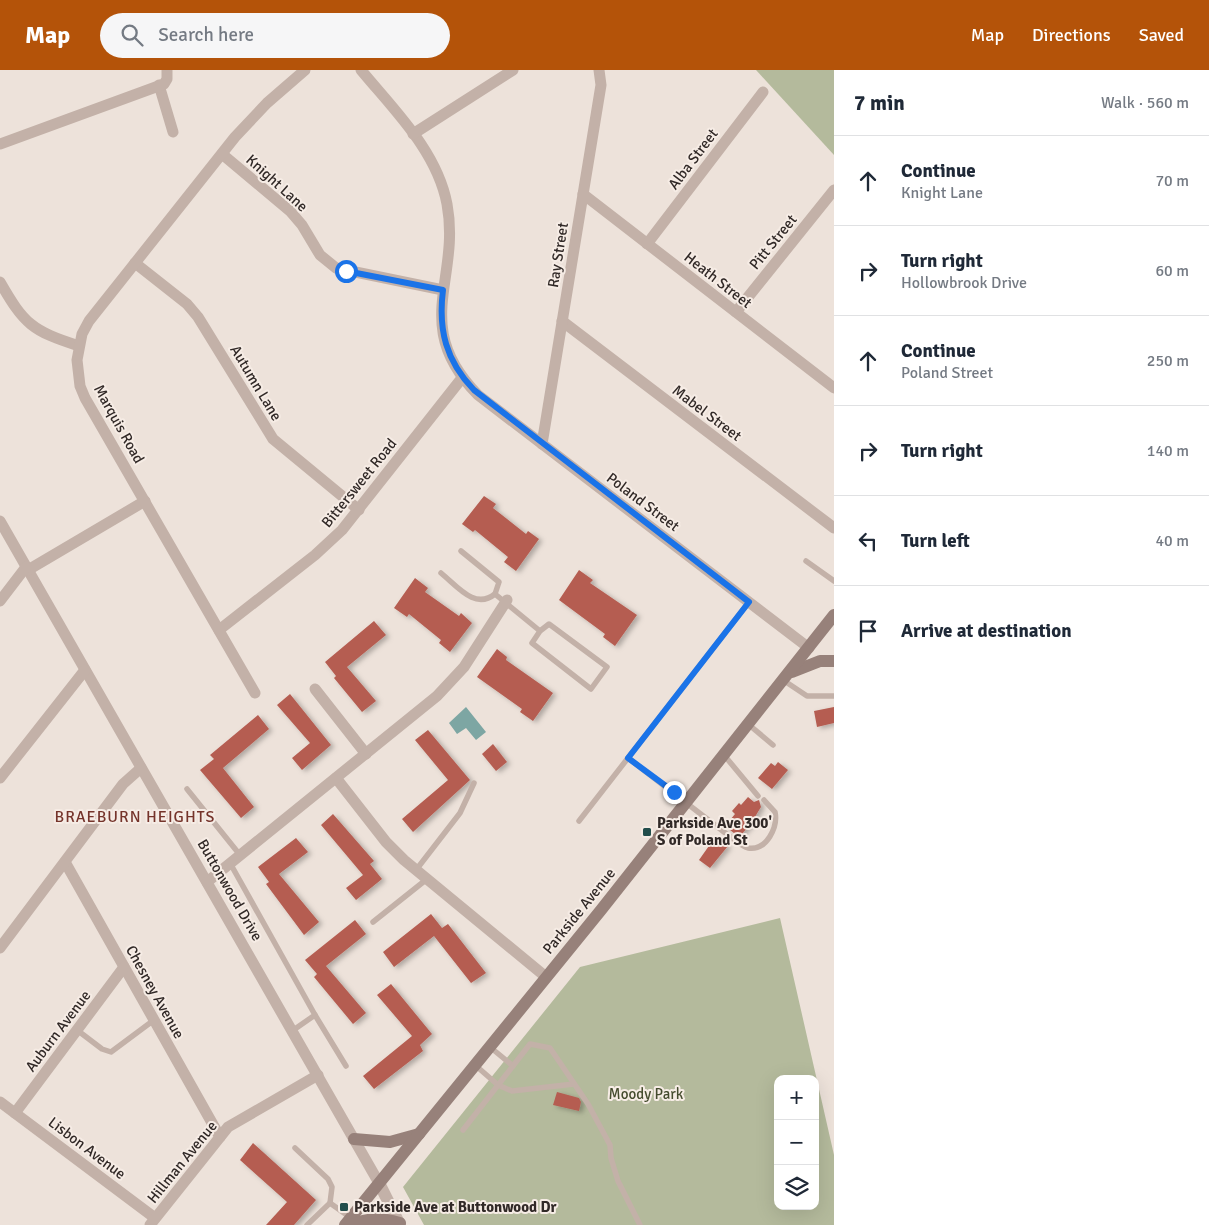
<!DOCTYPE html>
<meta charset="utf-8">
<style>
:root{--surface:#fff;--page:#f6f6f7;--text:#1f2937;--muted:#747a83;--line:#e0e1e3;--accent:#b45309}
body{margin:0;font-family:Signika,sans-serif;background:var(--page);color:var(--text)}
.controls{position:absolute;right:15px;bottom:15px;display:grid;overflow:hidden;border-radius:10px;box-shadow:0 5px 20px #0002}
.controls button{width:45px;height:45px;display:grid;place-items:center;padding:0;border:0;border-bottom:1px solid var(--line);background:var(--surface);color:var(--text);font:25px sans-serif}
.stop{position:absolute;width:15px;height:15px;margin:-11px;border:4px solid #1a73e8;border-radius:50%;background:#fff}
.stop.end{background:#1a73e8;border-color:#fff;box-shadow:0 1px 5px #0008}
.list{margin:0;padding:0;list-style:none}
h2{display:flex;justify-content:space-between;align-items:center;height:65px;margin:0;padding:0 20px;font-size:21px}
h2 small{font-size:16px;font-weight:400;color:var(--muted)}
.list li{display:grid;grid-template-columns:32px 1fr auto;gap:15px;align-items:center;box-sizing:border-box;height:90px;padding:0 20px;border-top:1px solid var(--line)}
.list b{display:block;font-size:19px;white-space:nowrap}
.list p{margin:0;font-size:16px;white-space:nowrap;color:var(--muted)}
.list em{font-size:16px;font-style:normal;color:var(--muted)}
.icon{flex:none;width:28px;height:28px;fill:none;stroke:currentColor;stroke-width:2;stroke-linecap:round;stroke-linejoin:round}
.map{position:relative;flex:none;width:834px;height:1155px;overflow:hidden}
header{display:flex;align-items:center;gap:30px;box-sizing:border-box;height:70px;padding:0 25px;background:var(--accent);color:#fff}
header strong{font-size:24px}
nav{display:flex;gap:28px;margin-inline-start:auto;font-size:18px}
.search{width:350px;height:45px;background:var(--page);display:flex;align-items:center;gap:12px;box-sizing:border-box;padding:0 18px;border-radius:28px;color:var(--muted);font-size:19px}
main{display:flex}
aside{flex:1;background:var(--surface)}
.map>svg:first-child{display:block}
.green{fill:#b4ba9c;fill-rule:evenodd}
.water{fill:#7da6a3}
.building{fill:#b55d51;filter:url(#shadow)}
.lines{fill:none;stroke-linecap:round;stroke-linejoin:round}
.service{stroke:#c3b1a8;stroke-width:5.5}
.minor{stroke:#c3b1a8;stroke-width:11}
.tertiary{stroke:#c3b1a8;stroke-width:12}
.secondary{stroke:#97817a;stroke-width:12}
.route{stroke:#1a73e8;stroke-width:6}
.poi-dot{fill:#224d4b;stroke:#f6ece5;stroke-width:2}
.labels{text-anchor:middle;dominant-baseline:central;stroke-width:4;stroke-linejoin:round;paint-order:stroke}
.street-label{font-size:15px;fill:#312927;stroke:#f6ece5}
.poi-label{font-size:15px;font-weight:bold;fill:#312927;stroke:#f6ece5;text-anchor:start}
.park-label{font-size:15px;fill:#454c2e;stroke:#f6ece5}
.neighbourhood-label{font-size:16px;letter-spacing:1px;fill:#75342b;stroke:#f6ece5}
</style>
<header>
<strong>Map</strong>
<div class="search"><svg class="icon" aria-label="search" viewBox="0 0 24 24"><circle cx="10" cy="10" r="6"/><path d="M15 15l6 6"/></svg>Search here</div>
<nav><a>Map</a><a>Directions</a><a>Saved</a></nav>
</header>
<main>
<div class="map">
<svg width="834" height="1155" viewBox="0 0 834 1155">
<defs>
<filter id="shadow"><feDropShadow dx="3.5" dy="2" stdDeviation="2.5" flood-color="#0004"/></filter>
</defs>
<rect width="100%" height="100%" fill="#ede2da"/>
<g class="green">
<polygon points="756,0 834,0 834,85"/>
<path d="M780 848 834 1085V1155H424L403 1117 580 897ZM778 1009H815V1136H778Z"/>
</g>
<polygon class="water" points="466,637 486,662 476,670 466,658 457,664 449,653"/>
<g class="building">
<polygon points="484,426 496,434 493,438 526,464 528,461 539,469 516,501 504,492 508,487 475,460 473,462 462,454"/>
<polygon points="579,500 593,510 590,513 637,545 615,576 603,567 605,564 559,530"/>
<polygon points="415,508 428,518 425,522 459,546 461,543 472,553 450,582 439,573 441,570 409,544 407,547 394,538"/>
<polygon points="374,551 386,565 347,597 376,631 362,642 334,608 336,606 325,592"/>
<polygon points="497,579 507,587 506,590 553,623 533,651 520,642 522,639 477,607"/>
<polygon points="290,624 331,675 302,700 292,688 310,673 277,635"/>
<polygon points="834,637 834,653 817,657 814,641"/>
<polygon points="258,645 269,659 223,698 254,737 241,748 200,700 214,689 210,685"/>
<polygon points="428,660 470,710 413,762 402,749 448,710 415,670"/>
<polygon points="493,674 507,692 496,701 482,684"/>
<polygon points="778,692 788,700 772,719 758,708 771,693 775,696"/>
<polygon points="748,727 754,732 759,730 761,737 750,755 739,767 725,756 735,744 732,741 739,733 741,735"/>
<polygon points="333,744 374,791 370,794 382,809 356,830 346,818 363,805 321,755"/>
<polygon points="296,768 308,782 279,804 319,852 304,865 266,814 269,812 258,797"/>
<polygon points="718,769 728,776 710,798 699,790 711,773 714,775"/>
<polygon points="431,844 442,858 448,854 486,903 471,913 434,866 394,897 383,882"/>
<polygon points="355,850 366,864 326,896 366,943 353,954 314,907 317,904 305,890"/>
<polygon points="391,914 432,964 420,975 423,981 374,1019 363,1006 412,966 377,925"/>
<polygon points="557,1022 579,1028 581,1032 579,1041 553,1035"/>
<polygon points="253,1073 316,1130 294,1155 266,1155 287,1132 240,1090"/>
</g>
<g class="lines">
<g class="service">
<polyline points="461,481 499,512 495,524 540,561 549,554 607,597 591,619 532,573 540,561"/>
<polyline points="806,491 834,511"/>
<path d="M441 503C458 517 475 540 495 524"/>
<path d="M749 532 628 688 737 772C740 774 745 777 748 778 767 781 778 757 775 742L764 730"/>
<polyline points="783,610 807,626 834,626"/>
<polyline points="748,654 773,675"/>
<polyline points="724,685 758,726"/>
<polyline points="187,719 240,785"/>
<polyline points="579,751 628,688"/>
<polyline points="230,793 315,945 292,961"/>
<polyline points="416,800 460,743 474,713"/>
<polyline points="373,852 427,809"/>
<polyline points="315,945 346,996"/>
<polyline points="77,960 102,979 111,982 154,950"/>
<polyline points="490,977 513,996"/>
<polyline points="475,995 498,1015 512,1021 574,1014"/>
<polyline points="463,1060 530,974 550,978 588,1034 610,1075 611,1088 618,1111 640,1155"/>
<polyline points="295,1078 328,1109 332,1117 330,1133 351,1148"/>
<polyline points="307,1155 330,1133"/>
</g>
<g class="minor">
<path d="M361 0C394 40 437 81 447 134 461 210 410 256 478 325L809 578"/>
<polyline points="159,15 173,62"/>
<polyline points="413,64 513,0"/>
<polyline points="0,74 164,14 167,9 167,0"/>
<polyline points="222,84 290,141 302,155 320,185 336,198 443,220"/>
<polyline points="583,124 834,318"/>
<polyline points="647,174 763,22"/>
<polyline points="135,193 187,234 198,247 273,369 359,440"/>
<path d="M0 212C24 254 32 261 79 276"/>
<polyline points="736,242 834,120"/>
<polyline points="562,251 834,458"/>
<polyline points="542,374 601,15 599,0"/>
<polyline points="0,451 379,1113"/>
<polyline points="28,500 145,431"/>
<polyline points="0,531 26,497"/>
<polyline points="219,560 315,485 342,460 462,308"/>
<polyline points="315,619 366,684"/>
<polyline points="255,623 85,328 80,316 77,290 82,264 89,251 235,67 267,33 305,0"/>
<polyline points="0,708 85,600"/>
<polyline points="336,708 386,772 404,790 546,907"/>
<polyline points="65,792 220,1067"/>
<polyline points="207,812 437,626 464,597 507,530"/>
<polyline points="0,878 123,714 141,698"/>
<polyline points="0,1032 155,1148"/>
<polyline points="15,1043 124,897"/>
<polyline points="150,1155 228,1057 318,1005"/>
</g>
<polyline class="tertiary" points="379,1113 400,1155"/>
<g class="secondary">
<polyline points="792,602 820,591 834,591"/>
<polyline points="354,1069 390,1072 419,1064"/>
<polyline points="345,1155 601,840 834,545"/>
<path d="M351 1155C369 1147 381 1148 400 1153"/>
</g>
</g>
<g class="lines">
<path class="route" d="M346 201 443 220C438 260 446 291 474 320L749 532 628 688 674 722"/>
</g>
<g class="poi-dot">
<rect x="642" y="757" width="10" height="10" rx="2.5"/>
<rect x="339" y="1132" width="10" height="10" rx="2.5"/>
</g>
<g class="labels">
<g class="street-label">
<text transform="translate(693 89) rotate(-53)">Alba Street</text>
<text transform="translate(277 113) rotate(42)">Knight Lane</text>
<text transform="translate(773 172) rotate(-51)">Pitt Street</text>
<text transform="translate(558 185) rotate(-81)">Ray Street</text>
<text transform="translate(718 210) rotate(38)">Heath Street</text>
<text transform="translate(256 313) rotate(59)">Autumn Lane</text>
<text transform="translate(707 343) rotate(37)">Mabel Street</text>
<text transform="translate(119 354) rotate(61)">Marquis Road</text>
<text transform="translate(359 413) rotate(-51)">Bittersweet Road</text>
<text transform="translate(643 432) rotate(37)">Poland Street</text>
<text transform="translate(230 820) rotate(60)">Buttonwood Drive</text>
<text transform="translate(579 841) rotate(-51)">Parkside Avenue</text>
<text transform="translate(155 922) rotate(61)">Chesney Avenue</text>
<text transform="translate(58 961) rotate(-53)">Auburn Avenue</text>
<text transform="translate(87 1078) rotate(37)">Lisbon Avenue</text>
<text transform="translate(182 1092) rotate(-51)">Hillman Avenue</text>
</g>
<g class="poi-label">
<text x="657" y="753">Parkside Ave 300'<tspan x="657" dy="17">S of Poland St</tspan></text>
<text x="354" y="1137">Parkside Ave at Buttonwood Dr</text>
</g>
<g class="park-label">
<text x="646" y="1024">Moody Park</text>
</g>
<g class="neighbourhood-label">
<text x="135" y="747">BRAEBURN HEIGHTS</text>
</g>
</g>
</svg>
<div class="controls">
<button>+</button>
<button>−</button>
<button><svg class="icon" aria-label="layers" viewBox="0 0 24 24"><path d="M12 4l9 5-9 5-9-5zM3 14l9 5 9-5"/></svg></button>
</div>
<div class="stop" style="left:346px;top:201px"></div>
<div class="stop end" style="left:674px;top:722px"></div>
</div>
<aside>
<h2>7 min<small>Walk · 560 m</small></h2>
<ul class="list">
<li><svg class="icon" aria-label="ahead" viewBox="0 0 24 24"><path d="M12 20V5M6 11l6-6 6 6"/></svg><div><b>Continue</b><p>Knight Lane</p></div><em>70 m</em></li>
<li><svg class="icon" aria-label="right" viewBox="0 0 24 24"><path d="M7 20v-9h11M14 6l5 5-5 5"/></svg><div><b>Turn right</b><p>Hollowbrook Drive</p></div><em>60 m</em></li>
<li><svg class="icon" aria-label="ahead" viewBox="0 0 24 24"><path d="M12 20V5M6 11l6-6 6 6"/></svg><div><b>Continue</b><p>Poland Street</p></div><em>250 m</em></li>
<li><svg class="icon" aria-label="right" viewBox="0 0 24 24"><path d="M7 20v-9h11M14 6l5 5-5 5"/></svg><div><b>Turn right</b></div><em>140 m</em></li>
<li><svg class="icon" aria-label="left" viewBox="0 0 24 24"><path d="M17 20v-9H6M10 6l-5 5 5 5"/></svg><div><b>Turn left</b></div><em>40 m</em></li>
<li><svg class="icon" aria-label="arrive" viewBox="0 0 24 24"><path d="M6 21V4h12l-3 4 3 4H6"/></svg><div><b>Arrive at destination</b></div></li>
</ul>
</aside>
</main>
